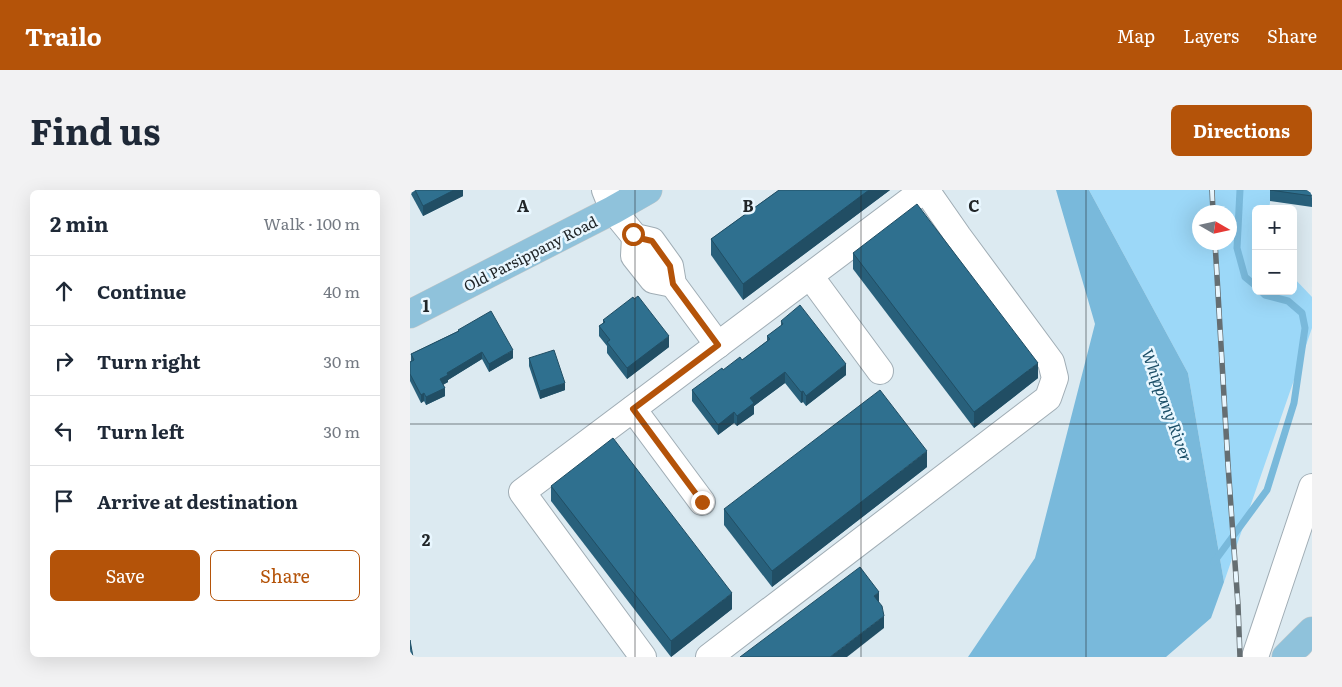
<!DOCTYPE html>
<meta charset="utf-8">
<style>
:root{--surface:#fff;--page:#f2f2f3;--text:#1f2937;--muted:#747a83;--line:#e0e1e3;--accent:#b45309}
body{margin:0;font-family:Literata,serif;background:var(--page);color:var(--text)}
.controls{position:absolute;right:15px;top:15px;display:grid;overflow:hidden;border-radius:8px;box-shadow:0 5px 20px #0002}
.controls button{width:45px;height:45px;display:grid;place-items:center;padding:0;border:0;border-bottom:1px solid var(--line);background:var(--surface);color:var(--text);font:25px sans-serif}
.compass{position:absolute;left:782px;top:15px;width:45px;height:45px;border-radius:50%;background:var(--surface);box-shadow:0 5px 20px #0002;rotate:99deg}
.stop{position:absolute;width:15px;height:15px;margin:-11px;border:4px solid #b45309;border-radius:50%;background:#fff}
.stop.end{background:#b45309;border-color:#fff;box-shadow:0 1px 5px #0008}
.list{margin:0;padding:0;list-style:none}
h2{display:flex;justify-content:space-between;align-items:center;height:65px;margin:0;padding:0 20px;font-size:21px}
h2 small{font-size:16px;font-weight:400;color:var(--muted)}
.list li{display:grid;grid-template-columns:32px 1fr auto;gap:15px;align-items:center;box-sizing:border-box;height:70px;padding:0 20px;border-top:1px solid var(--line)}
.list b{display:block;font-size:19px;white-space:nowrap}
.list em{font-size:16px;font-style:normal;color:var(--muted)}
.actions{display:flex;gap:10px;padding:15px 20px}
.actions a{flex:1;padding:11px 0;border:1px solid var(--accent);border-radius:8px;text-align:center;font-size:18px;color:var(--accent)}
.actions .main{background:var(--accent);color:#fff}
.icon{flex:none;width:28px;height:28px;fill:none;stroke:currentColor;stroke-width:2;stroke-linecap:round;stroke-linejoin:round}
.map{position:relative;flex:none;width:902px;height:467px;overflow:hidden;border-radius:8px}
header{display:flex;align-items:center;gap:30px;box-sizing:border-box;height:70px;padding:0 25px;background:var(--accent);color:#fff}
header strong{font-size:24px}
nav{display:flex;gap:28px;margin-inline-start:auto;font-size:18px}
.intro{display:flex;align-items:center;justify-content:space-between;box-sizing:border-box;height:120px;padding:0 30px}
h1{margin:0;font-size:35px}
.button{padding:12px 22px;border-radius:8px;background:var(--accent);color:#fff;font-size:18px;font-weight:700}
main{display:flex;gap:30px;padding:0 30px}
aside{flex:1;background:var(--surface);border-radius:8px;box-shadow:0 5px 20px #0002}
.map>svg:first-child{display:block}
.green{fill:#9cd8f8;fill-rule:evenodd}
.water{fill:#79b9db}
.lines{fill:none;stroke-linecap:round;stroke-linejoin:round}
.stream{stroke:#79b9db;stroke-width:7}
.minor-casing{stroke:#a0adb5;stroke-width:28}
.major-casing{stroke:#c5c7c7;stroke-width:29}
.minor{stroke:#fff;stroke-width:26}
.major{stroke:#8fc2db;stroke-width:28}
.rail-casing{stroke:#656e72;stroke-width:5.5}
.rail{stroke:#e9f7ff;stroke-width:4;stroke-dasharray:11;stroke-linecap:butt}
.wall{fill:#28607b}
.shaded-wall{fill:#214e64}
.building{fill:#2f708f;stroke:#214e64}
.route{stroke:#b45309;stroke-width:6}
.grid{fill:none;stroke:#212629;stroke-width:1;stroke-opacity:0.55}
.labels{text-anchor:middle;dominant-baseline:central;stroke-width:5;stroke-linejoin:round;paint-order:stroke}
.street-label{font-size:15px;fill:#212629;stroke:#e9f7ff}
.water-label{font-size:16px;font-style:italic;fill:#1b4e67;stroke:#e9f7ff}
.grid-label{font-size:16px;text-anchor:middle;font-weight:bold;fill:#212629;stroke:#e9f7ff;stroke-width:5;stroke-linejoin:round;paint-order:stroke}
</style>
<header>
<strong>Trailo</strong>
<nav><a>Map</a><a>Layers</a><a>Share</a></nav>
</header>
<div class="intro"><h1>Find us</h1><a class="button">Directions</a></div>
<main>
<aside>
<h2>2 min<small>Walk · 100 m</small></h2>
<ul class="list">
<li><svg class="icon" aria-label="ahead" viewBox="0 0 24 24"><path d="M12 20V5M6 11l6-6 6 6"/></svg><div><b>Continue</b></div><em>40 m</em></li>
<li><svg class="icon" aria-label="right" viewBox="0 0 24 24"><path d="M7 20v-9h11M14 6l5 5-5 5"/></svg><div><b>Turn right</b></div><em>30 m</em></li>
<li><svg class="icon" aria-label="left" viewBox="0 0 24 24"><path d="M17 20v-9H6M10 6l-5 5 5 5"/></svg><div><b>Turn left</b></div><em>30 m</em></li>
<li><svg class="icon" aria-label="arrive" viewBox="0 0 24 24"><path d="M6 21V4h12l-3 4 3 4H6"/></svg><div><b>Arrive at destination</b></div></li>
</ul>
<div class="actions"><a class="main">Save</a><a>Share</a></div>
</aside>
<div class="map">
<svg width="902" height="467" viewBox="0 0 902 467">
<rect width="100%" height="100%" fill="#dceaf1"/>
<path class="green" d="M679 0H862L859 19H846V101H883V87L902 107V138L814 392 778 183ZM789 22H819V52H789Z"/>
<polygon class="water" points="646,0 679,0 778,183 814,392 801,428 756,467 558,467 625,368 685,134"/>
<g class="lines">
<g class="stream">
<polyline points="830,0 827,58 835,87 846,96"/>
<polyline points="804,372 857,300 884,213 895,138 892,123 878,111 855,105 851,101"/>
</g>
<defs>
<g id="minor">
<polyline points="195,0 203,20 225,47 242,51 260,76 263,94 308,155"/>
<polyline points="225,47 224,66 243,90 263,94"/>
<polyline points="400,86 470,181"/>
<polyline points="223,219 292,312"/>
<polyline points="233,467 112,302 514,0"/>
<polyline points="299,467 638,208 645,188 641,172 548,46 516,0"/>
<polyline points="845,467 902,297"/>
</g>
<g id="major">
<polyline points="0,124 203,20 238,0"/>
<polyline points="876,467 902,441"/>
</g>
</defs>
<use href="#minor" class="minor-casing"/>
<use href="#major" class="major-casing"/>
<use href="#minor" class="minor"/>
<use href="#major" class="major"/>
<defs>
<g id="rail">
<polyline points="802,0 803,22"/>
<polyline points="805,52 818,275 828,415 830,467"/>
</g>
</defs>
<use href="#rail" class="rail-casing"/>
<use href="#rail" class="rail"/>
</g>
<g class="wall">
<polygon points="0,0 53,0 53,6 13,26 1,4"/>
<polygon points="369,0 480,0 333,110 301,65 301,49"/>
<polygon points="860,0 902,0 902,17 860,11"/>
<polygon points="443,63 628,188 564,238 443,79"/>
<polygon points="193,130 259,157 217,189 197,163 197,156 189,146 189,136 193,133"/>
<polygon points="371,131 436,185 396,216 393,212 391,213 375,193 344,216 344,224 327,236 324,233 308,245 282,211 282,200 332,170 357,151 357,146 371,136"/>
<polygon points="48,140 103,168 79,182 72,169 38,190 38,192 33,195 35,206 16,215 14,211 11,213 0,191 0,172 1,171 1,164 48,141"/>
<polygon points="119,168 155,200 130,209 119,176"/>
<polygon points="517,277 362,397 314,335 314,319"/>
<polygon points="141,296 322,419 261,467 141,311"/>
</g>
<g class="shaded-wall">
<polygon points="44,0 53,0 53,6 13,26 13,16"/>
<polygon points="459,0 480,0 333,110 333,94"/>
<polygon points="259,146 259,157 217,189 217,178"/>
<polygon points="103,160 103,168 79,182 79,174"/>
<polygon points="72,162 72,169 38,190 38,192 30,196 30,189 37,183"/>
<polygon points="628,173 628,188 564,238 564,222"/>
<polygon points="436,174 436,185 396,216 396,206"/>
<polygon points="375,182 375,193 344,216 344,224 327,236 327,226 340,208"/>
<polygon points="155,193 155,200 130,209 130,201"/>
<polygon points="35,198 35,206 16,215 16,207"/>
<polygon points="393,201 393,212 391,213 391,202"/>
<polygon points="14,203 14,211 11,213 11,205"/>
<polygon points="324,222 324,233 308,245 308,235"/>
<polygon points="517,261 517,277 362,397 362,381"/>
<polygon points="469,402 469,415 464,406"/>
<polygon points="322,403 322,419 261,467 261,451"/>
<polygon points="474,426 474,438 437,467 420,467"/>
</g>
<g class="building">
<polygon points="5,0 44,0 13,16"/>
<polygon points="369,0 459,0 333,94 301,49"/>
<polygon points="860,0 902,0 902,6"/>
<polygon points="507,14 628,173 564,222 443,63"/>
<polygon points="228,106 259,146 217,178 197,152 200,150 189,136 195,132 193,130 223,107 224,109"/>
<polygon points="390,115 436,174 396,206 393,201 391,202 375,182 340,208 344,213 327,226 324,222 308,235 282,200 312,178 313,180 330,167 332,170 360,149 357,146 373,134 371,131"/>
<polygon points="81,121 103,160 79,174 72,162 37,183 38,185 30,189 35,198 16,207 14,203 11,205 0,184 0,172 4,170 1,164 49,141 48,140"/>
<polygon points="144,160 155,193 130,201 119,168"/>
<polygon points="470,200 517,261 362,381 314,319"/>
<polygon points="203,248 322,403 261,451 141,296"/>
<polygon points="450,377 469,402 464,406 472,416 474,426 420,467 330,467"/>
<polygon points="0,450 3,467 0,467"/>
</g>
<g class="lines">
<polyline class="route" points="223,44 225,47 242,51 260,76 263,94 308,155 223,219 292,312"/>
</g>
<path class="grid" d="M225 0V467M451 0V467M676 0V467M0 234H902"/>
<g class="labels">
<g class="street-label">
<text transform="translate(120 63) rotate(-27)">Old Parsippany Road</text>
</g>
<g class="water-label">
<text transform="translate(758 215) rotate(70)">Whippany River</text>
</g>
</g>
<g class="grid-label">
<text x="113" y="22">A</text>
<text x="338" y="22">B</text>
<text x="564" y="22">C</text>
<text x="16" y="122">1</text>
<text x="16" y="356">2</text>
</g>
</svg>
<div class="controls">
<button>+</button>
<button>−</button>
</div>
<svg class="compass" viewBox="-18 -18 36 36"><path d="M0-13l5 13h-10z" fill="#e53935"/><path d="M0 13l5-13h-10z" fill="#747a83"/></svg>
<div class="stop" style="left:223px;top:44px"></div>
<div class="stop end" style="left:292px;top:312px"></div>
</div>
</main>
